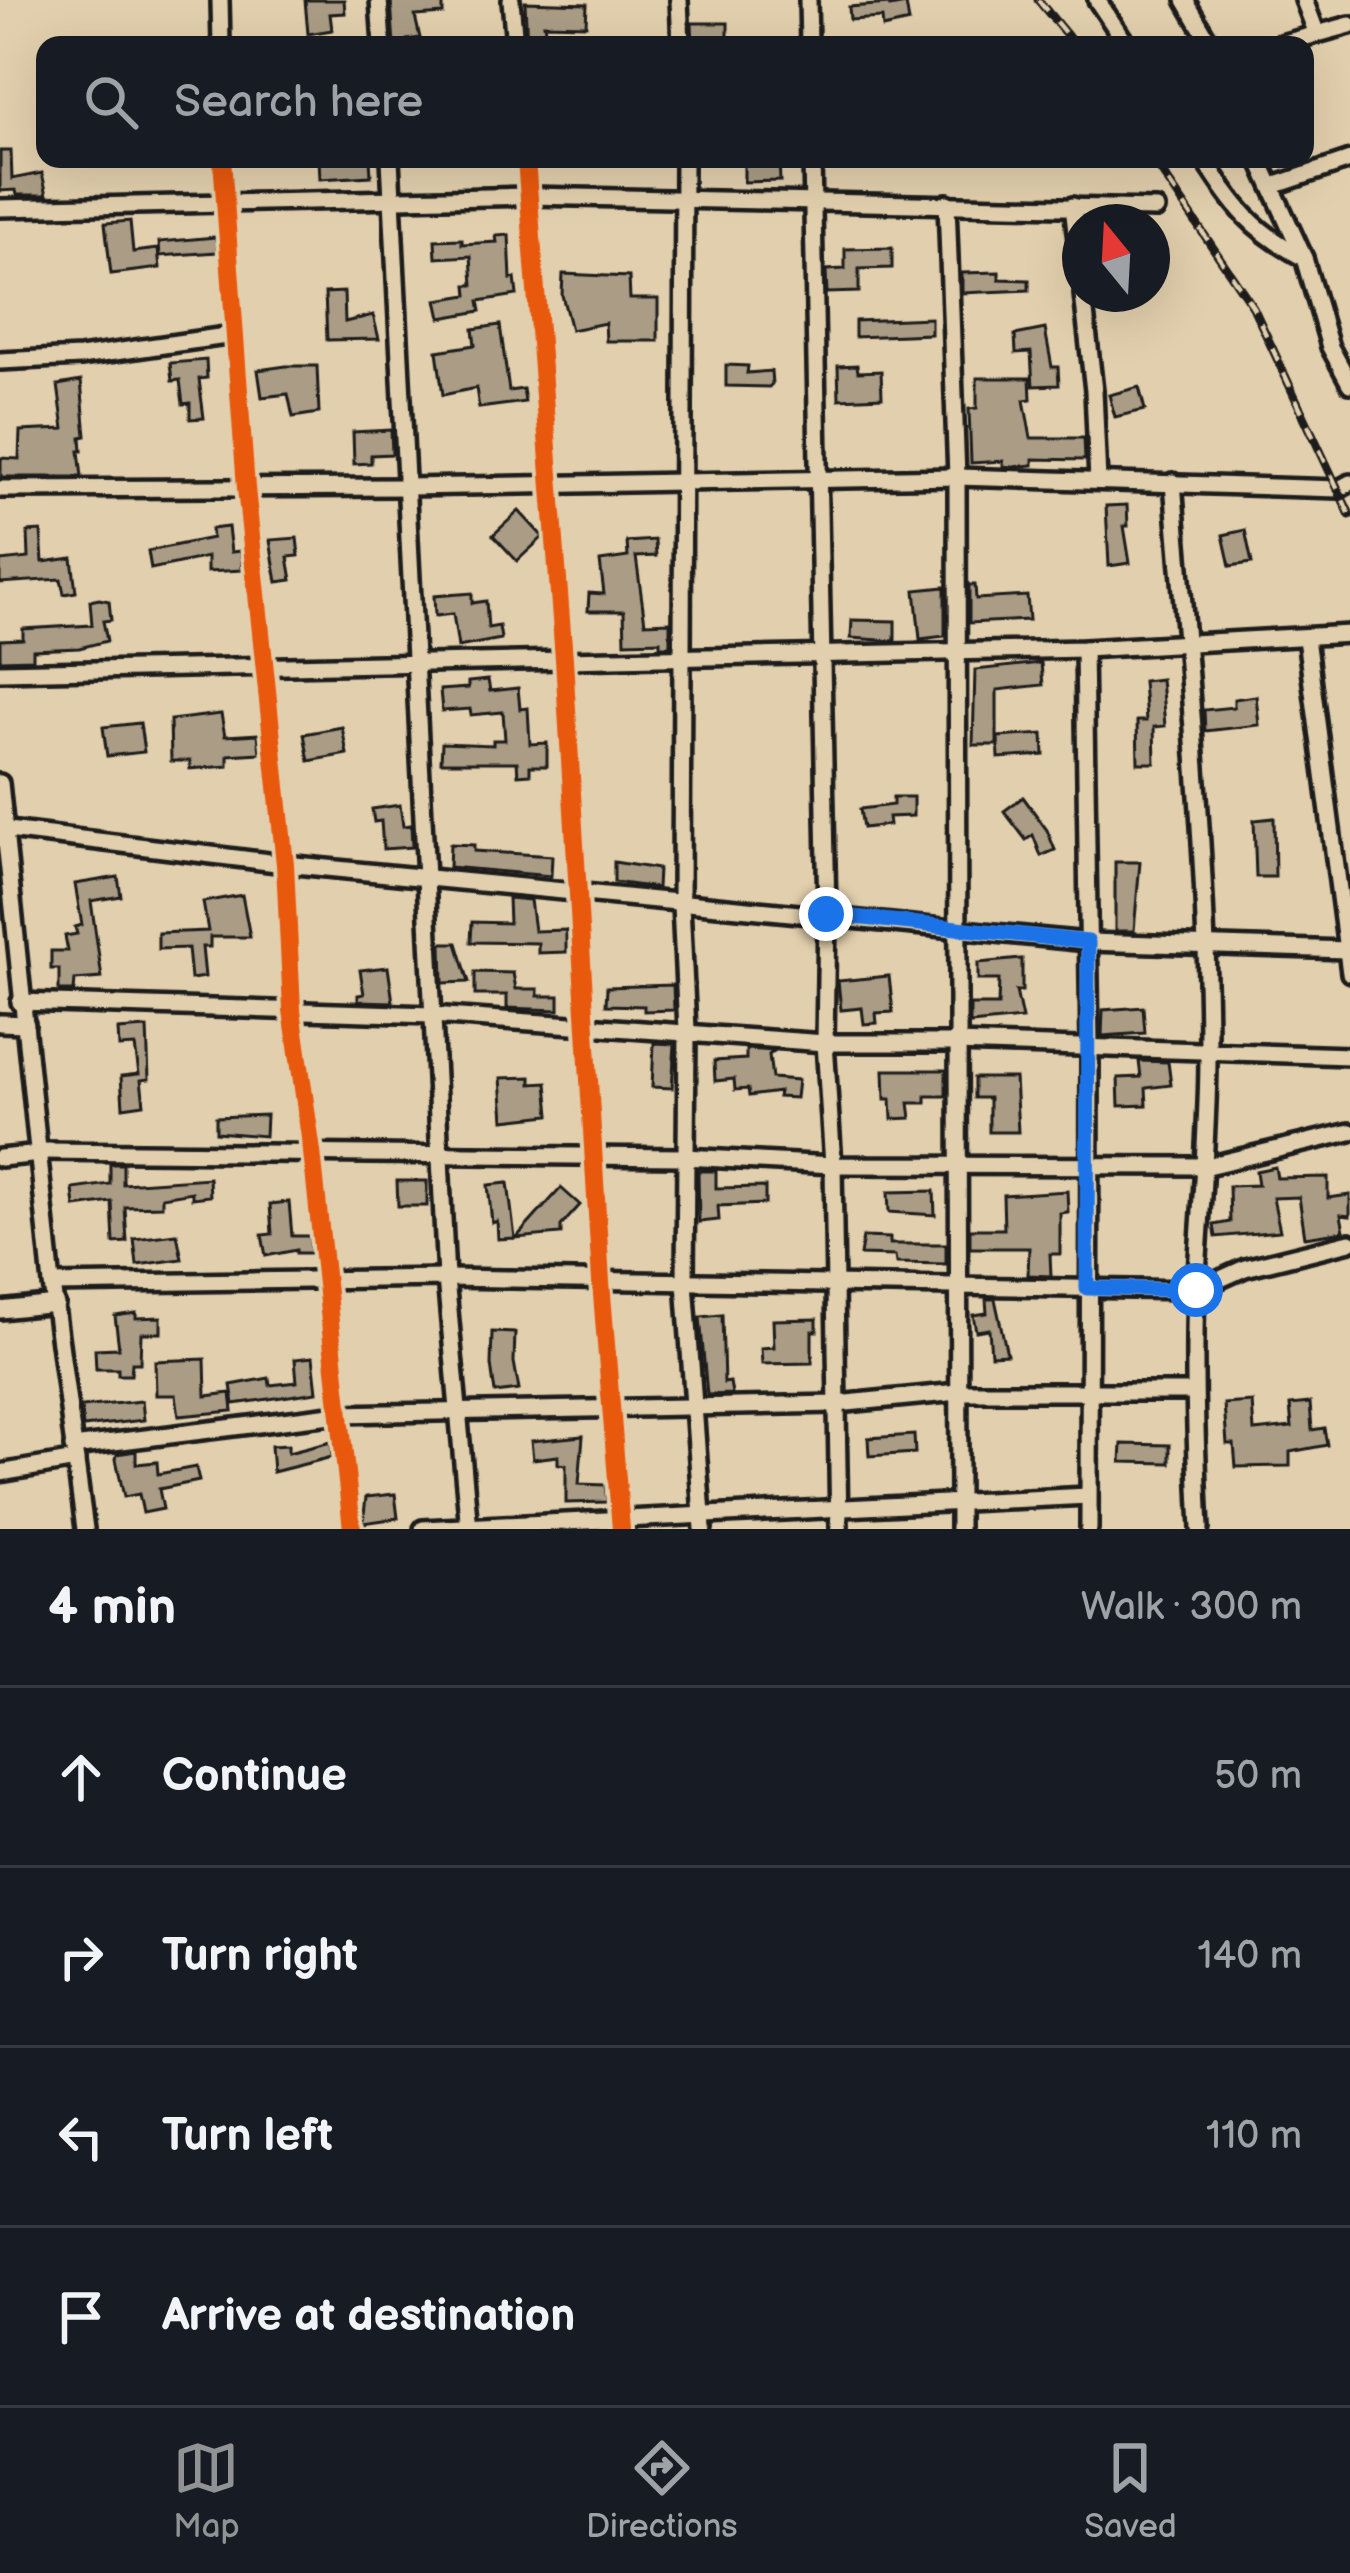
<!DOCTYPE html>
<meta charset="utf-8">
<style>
:root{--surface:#171b24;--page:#242831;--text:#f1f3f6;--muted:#9ea1a6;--line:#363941;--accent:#919294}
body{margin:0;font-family:"Balsamiq Sans",sans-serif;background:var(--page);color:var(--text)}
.compass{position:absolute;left:1062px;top:204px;width:108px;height:108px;border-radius:50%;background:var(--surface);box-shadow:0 12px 48px #0002;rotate:342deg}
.stop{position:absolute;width:36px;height:36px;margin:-27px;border:9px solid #1a73e8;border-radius:50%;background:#fff}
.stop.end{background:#1a73e8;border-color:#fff;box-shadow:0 3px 12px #0008}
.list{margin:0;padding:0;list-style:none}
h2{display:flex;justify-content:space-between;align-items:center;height:156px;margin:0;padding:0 48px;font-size:51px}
h2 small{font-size:39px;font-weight:400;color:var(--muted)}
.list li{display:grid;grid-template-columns:78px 1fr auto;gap:36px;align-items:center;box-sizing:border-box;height:180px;padding:0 48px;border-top:3px solid var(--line)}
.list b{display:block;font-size:45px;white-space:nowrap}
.list em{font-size:39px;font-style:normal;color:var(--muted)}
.icon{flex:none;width:66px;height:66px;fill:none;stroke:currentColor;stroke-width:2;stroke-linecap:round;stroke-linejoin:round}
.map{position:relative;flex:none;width:1350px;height:1529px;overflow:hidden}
.search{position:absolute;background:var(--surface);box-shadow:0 12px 48px #0002;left:36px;right:36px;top:36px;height:132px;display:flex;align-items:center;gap:30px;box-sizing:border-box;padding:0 42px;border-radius:24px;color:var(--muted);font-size:45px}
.sheet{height:876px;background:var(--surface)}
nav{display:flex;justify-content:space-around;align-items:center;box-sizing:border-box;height:168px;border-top:3px solid var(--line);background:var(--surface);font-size:33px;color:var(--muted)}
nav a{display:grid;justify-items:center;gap:6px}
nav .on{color:var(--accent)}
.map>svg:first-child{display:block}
.building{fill:#ab9d85;stroke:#1c1c1c;stroke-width:3}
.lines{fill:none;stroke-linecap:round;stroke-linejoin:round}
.minor-casing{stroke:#1c1c1c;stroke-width:24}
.minor{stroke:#e2cfad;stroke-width:15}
.rail-casing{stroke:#1c1c1c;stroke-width:9}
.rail{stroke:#e2cfad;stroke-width:4.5;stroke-dasharray:14;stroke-linecap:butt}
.cycleway-casing{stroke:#e2cfad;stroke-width:26}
.cycleway{stroke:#e8590c;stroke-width:18}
.route{stroke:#1a73e8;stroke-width:15}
</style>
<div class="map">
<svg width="1350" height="1529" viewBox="0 0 1350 1529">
<rect width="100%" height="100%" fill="#e2cfad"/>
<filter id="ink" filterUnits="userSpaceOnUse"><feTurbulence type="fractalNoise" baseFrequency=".00833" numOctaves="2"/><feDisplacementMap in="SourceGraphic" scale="24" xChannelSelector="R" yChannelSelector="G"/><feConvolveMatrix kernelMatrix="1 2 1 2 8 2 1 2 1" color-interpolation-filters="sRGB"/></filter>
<g filter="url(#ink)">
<g class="building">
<polygon points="305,0 344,0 345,13 330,14 332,30 308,34"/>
<polygon points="391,0 443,0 443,14 415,16 420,38 407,40 408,45 394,45"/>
<polygon points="525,2 587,4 586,25 544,24 548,45 527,45"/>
<polygon points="890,4 890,7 906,4 909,22 883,28 882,18 850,20 849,7"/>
<polygon points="692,23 728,23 728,44 693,44"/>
<polygon points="0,151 11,151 12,179 42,173 47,195 17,195 16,190 0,191"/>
<polygon points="319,159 370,159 371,176 320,179"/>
<polygon points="744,159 779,159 780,181 744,182"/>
<polygon points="130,221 133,252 158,249 160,268 111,274 105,223"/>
<polygon points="509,235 511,279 515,278 517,295 479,301 481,311 441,318 437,300 468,295 467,285 473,285 471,256 436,258 435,240 462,239 462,244 497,242 496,236"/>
<polygon points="216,237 217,252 160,256 159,242"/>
<polygon points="892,248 892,268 859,269 859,292 827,293 826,270 845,269 845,249"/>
<polygon points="999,272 999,279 1029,280 1029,290 962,293 962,273"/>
<polygon points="563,274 629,277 630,299 658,299 658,341 606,341 605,323 571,330 562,295"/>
<polygon points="344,292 345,322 373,315 379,339 327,340 325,293"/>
<polygon points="931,318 931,334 855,337 855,321"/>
<polygon points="500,325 509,391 523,389 525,402 479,408 476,388 443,395 437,351 475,345 473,329"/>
<polygon points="1045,329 1052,367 1058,367 1059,385 1033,386 1031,352 1016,353 1015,335"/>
<polygon points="206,360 207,378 199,379 204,418 190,419 190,403 183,404 180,380 172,381 170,363"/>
<polygon points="726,365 748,366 747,373 771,371 772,384 769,387 726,386"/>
<polygon points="857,365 858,372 881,371 882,397 839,399 838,366"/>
<polygon points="286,366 317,366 319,413 293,417 288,394 262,397 258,370"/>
<polygon points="977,378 1030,378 1031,399 1024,400 1031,438 1084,438 1085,460 1033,459 1033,465 1012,467 1003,466 1003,461 971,463 969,409 977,408"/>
<polygon points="81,381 86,436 81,437 82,451 79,451 82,477 1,477 1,458 19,459 20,431 64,429 58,385"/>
<polygon points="1139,387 1145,410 1115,417 1109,395"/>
<polygon points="391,430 392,454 371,455 371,463 354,464 353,432"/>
<polygon points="1127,505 1128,526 1124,526 1130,563 1109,566 1106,506"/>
<polygon points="519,511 543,537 517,561 493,535"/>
<polygon points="228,527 231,552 241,551 242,570 207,572 207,557 151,569 148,551 212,538 211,529"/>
<polygon points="1245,530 1252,563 1230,566 1223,535"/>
<polygon points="41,531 43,562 72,558 76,592 64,594 61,579 0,583 0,561 29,558 28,532"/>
<polygon points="297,538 299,556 288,557 292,580 277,582 270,540"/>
<polygon points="655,540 656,556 636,557 645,623 670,622 670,646 660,646 660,641 625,642 624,611 588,611 589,593 604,594 600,561 628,557 627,542"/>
<polygon points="969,585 975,585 976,599 1027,596 1029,620 969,623"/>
<polygon points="945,587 945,636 920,639 915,590"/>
<polygon points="472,593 472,603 486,601 488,628 499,626 501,639 458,647 453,614 435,616 434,596"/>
<polygon points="99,599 109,601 111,620 103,621 107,641 79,648 33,650 33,659 0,660 0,640 23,639 23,629 92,625 90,601"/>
<polygon points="852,620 895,621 895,641 851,638"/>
<polygon points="1041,663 1043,685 997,690 997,745 973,745 975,670"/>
<polygon points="1161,679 1165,726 1154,727 1155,763 1138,763 1137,721 1146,721 1143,681"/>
<polygon points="488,680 490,691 518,688 520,709 528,708 530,744 547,743 547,766 530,766 530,774 518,775 517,762 441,762 442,743 493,745 493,740 505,740 503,712 471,715 470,709 442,711 440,690 468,688 468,682"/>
<polygon points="1256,696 1259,725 1205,731 1204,710 1234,707 1234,699"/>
<polygon points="221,714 225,736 258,734 260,753 228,755 228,766 190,769 190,761 171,761 170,720"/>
<polygon points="140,723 144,752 107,756 103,727"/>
<polygon points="342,727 347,754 309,761 304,734"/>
<polygon points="1043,734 1044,755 999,758 998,737"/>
<polygon points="893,797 913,797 913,816 888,817 889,825 863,828 860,809 893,805"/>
<polygon points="1023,797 1047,830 1055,850 1041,856 1033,835 1026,840 1004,811"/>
<polygon points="400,805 403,826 411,825 412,847 383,849 381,821 374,822 372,809"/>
<polygon points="1274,818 1275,877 1256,877 1254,820"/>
<polygon points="450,844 474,845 474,851 552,856 551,876 449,867"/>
<polygon points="614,862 658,869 657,888 614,882"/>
<polygon points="1115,862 1140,862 1134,931 1115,931"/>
<polygon points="118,877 121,896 91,901 102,978 75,980 74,991 59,991 59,969 51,969 51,951 68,951 65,936 77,934 75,927 82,925 75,884"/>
<polygon points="242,895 250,937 210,937 210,947 202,947 205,977 191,979 188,948 158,949 158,933 208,931 203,902"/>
<polygon points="508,898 530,900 534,931 566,930 566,952 538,953 538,943 471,942 472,922 509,923"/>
<polygon points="442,943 457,943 469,982 443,983"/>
<polygon points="1022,959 1022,991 1016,991 1022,1019 970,1024 970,1005 998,1005 999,980 978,980 978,963"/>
<polygon points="388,967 393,1002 358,1001 358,995 364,994 360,970"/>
<polygon points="475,972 513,973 516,989 538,989 538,996 559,996 559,1010 507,1008 507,995 475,995"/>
<polygon points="889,976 893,1012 876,1013 877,1023 864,1024 862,1008 841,1010 838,981"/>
<polygon points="673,985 674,1010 644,1011 644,1006 606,1005 607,987"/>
<polygon points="1143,1007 1145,1033 1102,1036 1103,1010"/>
<polygon points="147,1028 149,1079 141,1080 144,1104 123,1107 121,1076 139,1074 135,1046 119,1047 118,1030"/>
<polygon points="654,1043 675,1044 672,1088 652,1087"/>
<polygon points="746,1049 774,1051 769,1055 772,1078 798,1080 796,1098 778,1097 779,1092 749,1096 748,1089 735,1090 734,1079 715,1081 714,1061 746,1059"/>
<polygon points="1139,1061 1168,1062 1171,1085 1146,1088 1147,1105 1119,1106 1118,1078 1141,1077"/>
<polygon points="884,1070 946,1070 946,1096 926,1096 926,1103 909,1103 911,1118 892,1119 891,1099 885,1099"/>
<polygon points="531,1077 531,1084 547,1083 550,1115 504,1120 501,1078"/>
<polygon points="974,1078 1015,1078 1018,1132 989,1132 989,1098 974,1098"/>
<polygon points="266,1115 265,1136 216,1132 216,1117"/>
<polygon points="110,1164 123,1164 123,1184 209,1178 210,1196 192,1198 192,1192 162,1197 162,1206 125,1207 127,1242 114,1243 112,1202 75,1207 73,1189 110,1184"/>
<polygon points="1275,1167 1277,1178 1328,1177 1328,1198 1350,1195 1350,1216 1341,1215 1344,1231 1305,1237 1299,1197 1273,1198 1280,1231 1216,1237 1214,1225 1230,1222 1229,1186 1258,1185 1256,1171"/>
<polygon points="698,1171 716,1171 716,1188 765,1187 765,1204 718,1206 719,1220 699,1222"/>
<polygon points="397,1181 427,1181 427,1206 398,1206"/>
<polygon points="508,1183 515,1238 498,1239 497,1221 492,1223 488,1185"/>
<polygon points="561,1188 580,1205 561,1226 561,1234 516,1238"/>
<polygon points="934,1191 935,1215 889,1212 888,1192"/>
<polygon points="1067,1191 1068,1212 1060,1213 1060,1254 1050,1254 1051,1276 1028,1275 1029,1248 970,1248 970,1229 1004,1229 1003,1195"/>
<polygon points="289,1202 292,1236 309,1236 311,1253 296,1253 296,1250 266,1256 262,1235 272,1234 270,1204"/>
<polygon points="177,1234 182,1259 137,1265 134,1239"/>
<polygon points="863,1237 890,1238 890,1244 946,1244 946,1264 896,1263 895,1256 860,1255"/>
<polygon points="986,1299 995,1299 1007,1354 991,1355 989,1329 976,1331 973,1315 987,1313"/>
<polygon points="136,1313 136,1318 161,1317 161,1333 141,1333 140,1363 132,1363 131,1375 118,1375 118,1369 96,1369 95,1349 119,1348 115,1316"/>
<polygon points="722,1315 724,1383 730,1382 732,1394 707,1395 700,1317"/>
<polygon points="817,1319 817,1331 812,1331 812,1363 762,1364 761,1348 774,1347 773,1320"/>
<polygon points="492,1332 515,1333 514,1362 519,1390 495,1393 491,1365"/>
<polygon points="313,1357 317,1392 234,1404 231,1385 269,1378 270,1385 297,1382 295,1359"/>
<polygon points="205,1359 206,1396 231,1393 233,1411 179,1416 176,1395 156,1395 155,1361"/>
<polygon points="142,1401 144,1420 83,1427 81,1407"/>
<polygon points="1252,1402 1254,1431 1292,1427 1290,1405 1310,1403 1312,1430 1324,1428 1327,1445 1290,1452 1290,1466 1236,1467 1234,1444 1227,1444 1224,1404"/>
<polygon points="914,1435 915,1453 869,1456 868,1438"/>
<polygon points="583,1436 579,1484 605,1485 607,1502 566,1503 566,1465 558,1464 558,1456 533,1459 531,1441"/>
<polygon points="331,1442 332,1457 273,1472 271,1446 288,1445 288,1453"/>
<polygon points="1122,1444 1170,1445 1170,1463 1121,1462"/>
<polygon points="136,1451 136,1464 157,1462 158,1474 196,1467 199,1481 159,1489 163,1509 143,1513 139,1494 124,1497 116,1459 117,1454"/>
<polygon points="395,1494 398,1518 363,1523 366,1497"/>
</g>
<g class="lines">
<defs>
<g id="minor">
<polyline points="220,0 221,45"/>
<polyline points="379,0 382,45"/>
<polyline points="511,0 515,45"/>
<polyline points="679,0 681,45"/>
<polyline points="808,0 809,45"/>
<polyline points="1097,0 1127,45"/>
<polyline points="1185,0 1211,45"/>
<polyline points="1304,0 1317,34"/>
<polyline points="1277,45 1350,25"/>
<polyline points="222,159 246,488 285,864 292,1010 312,1152 352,1529"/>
<polyline points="390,159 446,1278 469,1529"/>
<polyline points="526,159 564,659 601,1282 621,1529"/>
<polyline points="684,159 681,905 687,1030 685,1282 703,1529"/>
<polyline points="812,159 827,914 825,1043 833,1165 839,1529"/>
<path d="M1204 159C1236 208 1251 230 1304 258"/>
<polyline points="1259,159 1304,258 1330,347 1350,384"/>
<polyline points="1273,186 1350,160"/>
<polyline points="947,203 957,477 959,1529"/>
<polyline points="1073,206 1080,267"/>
<polyline points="0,208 529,196 1156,209"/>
<polyline points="1083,294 1094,391 1098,481"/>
<polyline points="0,361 80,357 233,335"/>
<path d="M1173 482C1188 673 1208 865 1208 1056 1208 1135 1200 1213 1196 1292 1193 1371 1196 1450 1200 1529"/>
<polyline points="0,489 407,487 957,477 1339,489 1350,483"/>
<polyline points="1306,638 1350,973"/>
<polyline points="1084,649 1090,1047 1089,1529"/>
<polyline points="0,672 1084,649 1350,634"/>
<polyline points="0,783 52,1284 85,1529"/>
<polyline points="0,829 285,864 1088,942 1347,950"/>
<polyline points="20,1002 432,1015 825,1043 956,1043 1350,1056"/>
<polyline points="0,1023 26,1024"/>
<polyline points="40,1151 685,1157 833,1165 1207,1166 1350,1132"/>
<polyline points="0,1158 41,1154"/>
<polyline points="52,1284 446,1278 1196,1290 1245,1268 1350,1242"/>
<polyline points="0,1310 56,1304"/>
<polyline points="73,1447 339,1414 837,1404 958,1392 1194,1392"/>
<polyline points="0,1473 76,1460"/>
<polyline points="423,1529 1088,1496"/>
</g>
</defs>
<use href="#minor" class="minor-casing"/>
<use href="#minor" class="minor"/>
<defs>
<g id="rail">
<polyline points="1038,0 1075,45"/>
<polyline points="1153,159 1253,307 1350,515"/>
</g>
</defs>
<use href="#rail" class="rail-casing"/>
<use href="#rail" class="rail"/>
<defs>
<g id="cycleway">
<polyline points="222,159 246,488 285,864 292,1010 312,1152 352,1529"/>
<polyline points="526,159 564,659 601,1282 621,1529"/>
</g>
</defs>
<use href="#cycleway" class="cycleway-casing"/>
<use href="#cycleway" class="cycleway"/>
</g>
</g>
<g class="lines" filter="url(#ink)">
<polyline class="route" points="826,914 1088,942 1087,1288 1196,1290"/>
</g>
</svg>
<svg class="compass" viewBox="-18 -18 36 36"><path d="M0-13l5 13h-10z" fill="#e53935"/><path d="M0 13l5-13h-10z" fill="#9ea1a6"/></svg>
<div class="stop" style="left:1196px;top:1290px"></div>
<div class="stop end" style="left:826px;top:914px"></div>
<div class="search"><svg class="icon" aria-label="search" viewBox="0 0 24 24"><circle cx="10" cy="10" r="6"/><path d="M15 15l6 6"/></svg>Search here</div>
</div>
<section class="sheet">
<h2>4 min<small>Walk · 300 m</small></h2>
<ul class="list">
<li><svg class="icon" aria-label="ahead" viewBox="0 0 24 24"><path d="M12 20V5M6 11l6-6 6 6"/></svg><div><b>Continue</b></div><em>50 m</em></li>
<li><svg class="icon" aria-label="right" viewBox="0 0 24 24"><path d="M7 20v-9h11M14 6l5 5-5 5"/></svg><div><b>Turn right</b></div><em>140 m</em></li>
<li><svg class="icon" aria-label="left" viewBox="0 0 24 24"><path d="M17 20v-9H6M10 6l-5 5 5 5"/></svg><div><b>Turn left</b></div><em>110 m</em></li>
<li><svg class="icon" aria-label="arrive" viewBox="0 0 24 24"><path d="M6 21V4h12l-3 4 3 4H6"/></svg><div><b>Arrive at destination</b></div></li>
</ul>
</section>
<nav>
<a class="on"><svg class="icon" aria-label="map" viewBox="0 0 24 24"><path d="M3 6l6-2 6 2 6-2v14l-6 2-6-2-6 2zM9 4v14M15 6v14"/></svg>Map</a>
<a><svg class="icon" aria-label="directions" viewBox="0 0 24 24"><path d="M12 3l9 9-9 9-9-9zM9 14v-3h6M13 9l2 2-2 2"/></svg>Directions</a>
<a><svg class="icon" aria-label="saved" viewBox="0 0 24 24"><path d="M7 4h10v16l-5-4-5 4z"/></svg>Saved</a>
</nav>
